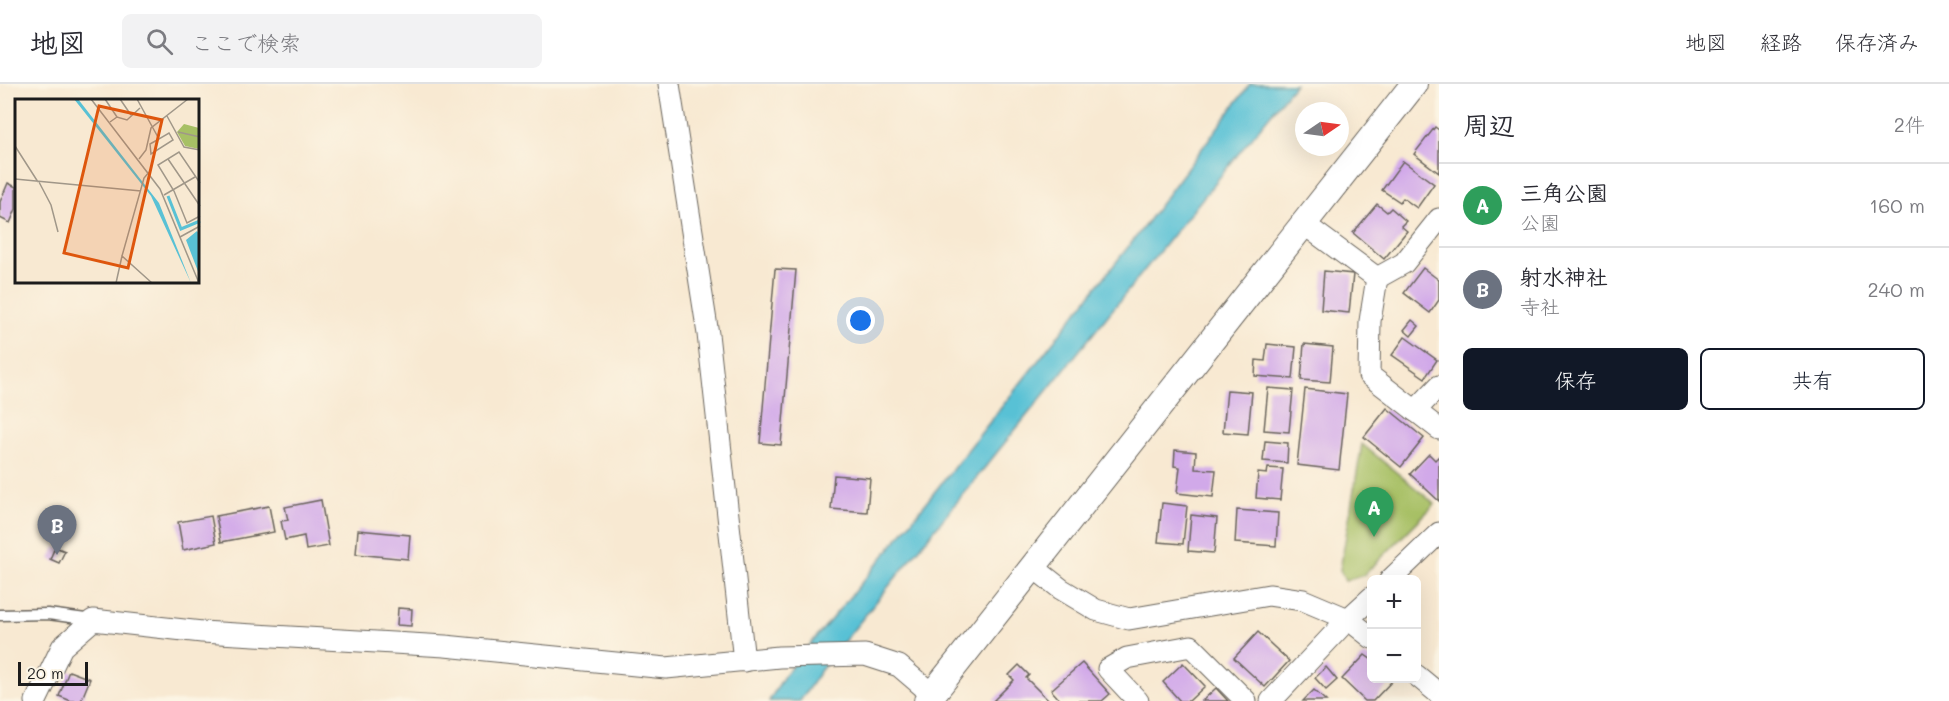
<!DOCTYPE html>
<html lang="ja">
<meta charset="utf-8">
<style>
:root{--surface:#fff;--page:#f2f2f3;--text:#2b2b33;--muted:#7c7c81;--line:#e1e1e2;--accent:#111827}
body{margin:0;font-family:Mali,"Klee One",sans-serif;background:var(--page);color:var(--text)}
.controls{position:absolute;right:18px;bottom:18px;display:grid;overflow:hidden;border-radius:9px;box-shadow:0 6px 24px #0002}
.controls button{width:54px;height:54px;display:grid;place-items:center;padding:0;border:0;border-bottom:2px solid var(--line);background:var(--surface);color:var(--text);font:30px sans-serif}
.compass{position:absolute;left:1295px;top:18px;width:54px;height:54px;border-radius:50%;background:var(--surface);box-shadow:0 6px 24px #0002;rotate:77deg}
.scale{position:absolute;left:18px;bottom:15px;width:70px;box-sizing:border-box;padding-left:6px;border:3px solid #1c1c1c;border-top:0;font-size:16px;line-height:21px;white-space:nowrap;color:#1c1c1c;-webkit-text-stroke:4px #fcf5e5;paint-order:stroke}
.you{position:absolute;left:861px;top:237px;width:21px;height:21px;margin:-15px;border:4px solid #fff;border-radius:50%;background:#1a73e8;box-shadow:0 0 0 9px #1a73e833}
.badge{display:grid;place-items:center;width:39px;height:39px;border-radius:50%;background:var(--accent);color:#fff;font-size:20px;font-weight:700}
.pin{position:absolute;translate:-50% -50px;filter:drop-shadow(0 2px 3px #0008)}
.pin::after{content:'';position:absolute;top:32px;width:21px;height:18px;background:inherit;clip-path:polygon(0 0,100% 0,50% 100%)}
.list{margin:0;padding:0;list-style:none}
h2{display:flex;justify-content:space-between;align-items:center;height:78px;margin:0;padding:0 24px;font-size:26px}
h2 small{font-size:20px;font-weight:400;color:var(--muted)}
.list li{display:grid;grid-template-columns:39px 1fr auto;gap:18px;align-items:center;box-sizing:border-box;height:84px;padding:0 24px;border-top:2px solid var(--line)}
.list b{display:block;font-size:22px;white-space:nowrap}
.list p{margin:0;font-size:20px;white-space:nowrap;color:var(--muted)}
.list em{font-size:20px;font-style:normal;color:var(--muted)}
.actions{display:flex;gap:12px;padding:18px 24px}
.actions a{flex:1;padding:14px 0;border:2px solid var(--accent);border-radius:9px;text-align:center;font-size:21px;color:var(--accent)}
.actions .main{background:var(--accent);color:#fff}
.icon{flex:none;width:33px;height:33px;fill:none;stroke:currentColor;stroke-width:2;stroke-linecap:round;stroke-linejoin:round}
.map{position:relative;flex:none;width:1439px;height:617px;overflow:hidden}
header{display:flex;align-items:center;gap:36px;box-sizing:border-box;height:84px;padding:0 30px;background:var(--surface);border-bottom:2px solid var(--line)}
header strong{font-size:28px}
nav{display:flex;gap:33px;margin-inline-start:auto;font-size:21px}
.search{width:420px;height:54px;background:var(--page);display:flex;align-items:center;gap:15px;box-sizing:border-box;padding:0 21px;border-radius:9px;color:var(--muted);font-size:22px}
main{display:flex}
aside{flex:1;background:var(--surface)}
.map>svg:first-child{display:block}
.green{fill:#a7c065;stroke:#626e40;stroke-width:1.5}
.water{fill:#59c1d5;stroke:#3a6e78;stroke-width:1.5}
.building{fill:#d1a9e9}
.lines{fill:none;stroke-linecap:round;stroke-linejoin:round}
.service-casing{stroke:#69645c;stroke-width:13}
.minor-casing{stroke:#69645c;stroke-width:23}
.tertiary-casing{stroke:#69645c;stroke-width:28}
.service{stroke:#fff;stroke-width:10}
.minor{stroke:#fff;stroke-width:21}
.tertiary{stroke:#fff;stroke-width:26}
.inset-river{fill:none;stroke:#59c1d5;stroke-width:3}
.inset-road{fill:none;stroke:#a09789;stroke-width:1.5}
.view{fill:#de560d;fill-opacity:0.15;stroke:#de560d;stroke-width:3}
.inset-edge{fill:none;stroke:#1c1c1c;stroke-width:3}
</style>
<header>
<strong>地図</strong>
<div class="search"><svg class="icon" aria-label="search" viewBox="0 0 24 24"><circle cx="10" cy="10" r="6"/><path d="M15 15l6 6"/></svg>ここで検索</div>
<nav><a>地図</a><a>経路</a><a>保存済み</a></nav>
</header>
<main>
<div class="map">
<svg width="1439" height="617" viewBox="0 0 1439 617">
<rect width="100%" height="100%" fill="#fcf5e5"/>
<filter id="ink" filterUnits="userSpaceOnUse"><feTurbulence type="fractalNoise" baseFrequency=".0167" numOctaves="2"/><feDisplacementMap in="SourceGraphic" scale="12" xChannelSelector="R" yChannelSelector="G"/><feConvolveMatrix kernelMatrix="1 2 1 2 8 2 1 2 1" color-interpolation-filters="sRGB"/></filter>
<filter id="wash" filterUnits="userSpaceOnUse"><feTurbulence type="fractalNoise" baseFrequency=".008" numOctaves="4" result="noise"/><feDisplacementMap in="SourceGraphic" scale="24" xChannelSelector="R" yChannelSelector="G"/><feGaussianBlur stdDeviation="1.35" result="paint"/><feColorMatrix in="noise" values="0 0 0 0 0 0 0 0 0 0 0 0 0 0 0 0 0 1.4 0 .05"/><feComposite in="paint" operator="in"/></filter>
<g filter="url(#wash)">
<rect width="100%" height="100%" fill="#f8e9d2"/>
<polygon class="green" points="1362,360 1435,420 1364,491 1345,497 1340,486"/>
<polygon class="water" points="1250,0 1295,0 821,586 800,617 769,617 784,592 887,468 1136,153"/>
<g id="blocks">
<g class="building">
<polygon points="1435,43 1439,46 1439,89 1414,70"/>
<polygon points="1403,77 1434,100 1417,124 1403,114 1400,118 1382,106"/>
<polygon points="8,99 16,103 16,125 10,139 0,134 0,118"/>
<polygon points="1377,120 1387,128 1391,124 1406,137 1401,142 1407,147 1384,175 1353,149"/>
<polygon points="1423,184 1439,196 1439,216 1430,229 1404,209"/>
<polygon points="775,185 796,186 781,361 760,359"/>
<polygon points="1324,187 1353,190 1349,229 1321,226"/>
<polygon points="1412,236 1419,242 1411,252 1404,246"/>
<polygon points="1405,253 1437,276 1425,294 1392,271"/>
<polygon points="1267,260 1296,263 1293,295 1255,292 1256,276 1265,277"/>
<polygon points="1304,260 1333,263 1330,298 1301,296"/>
<polygon points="1268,304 1293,306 1289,348 1264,346"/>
<polygon points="1305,305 1347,310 1339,386 1297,381"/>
<polygon points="1227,306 1252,308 1248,350 1223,348"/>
<polygon points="1387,324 1424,354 1401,383 1364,353"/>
<polygon points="1265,357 1288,359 1287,379 1263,377"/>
<polygon points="1175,366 1196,368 1195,385 1216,386 1213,413 1177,409 1180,383 1174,382"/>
<polygon points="1429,370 1435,376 1439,372 1439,417 1410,390"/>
<polygon points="1268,384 1283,385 1280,416 1256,414 1258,389 1267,390"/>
<polygon points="834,391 870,394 867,428 831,425"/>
<polygon points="321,416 329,462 306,466 304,452 285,456 281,437 288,436 285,423"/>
<polygon points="1162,419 1187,422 1183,460 1158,458"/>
<polygon points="269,422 274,448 221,458 216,432"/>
<polygon points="1237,426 1278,429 1276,462 1235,459"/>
<polygon points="1191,431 1217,434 1214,469 1188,467"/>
<polygon points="211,432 216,459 183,466 178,438"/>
<polygon points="358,446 410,451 408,475 356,470"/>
<polygon points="55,463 65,467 59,479 50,475"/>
<polygon points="398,524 412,525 411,542 397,541"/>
<polygon points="1258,548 1289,577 1265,603 1234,574"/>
<polygon points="1365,571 1372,576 1372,594 1391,594 1393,596 1373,617 1365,617 1342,595"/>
<polygon points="1082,579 1110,610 1102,617 1061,617 1051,606"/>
<polygon points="1183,579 1205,602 1189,617 1180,617 1163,598"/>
<polygon points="1019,581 1029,591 1026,594 1049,617 993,617 1014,596 1009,591"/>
<polygon points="1326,583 1337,596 1326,606 1315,594"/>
<polygon points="69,587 90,595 81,617 71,617 59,612"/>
<polygon points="1216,604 1228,617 1202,617"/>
<polygon points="1314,606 1326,617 1303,617"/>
</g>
</g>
</g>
<g filter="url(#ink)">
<use href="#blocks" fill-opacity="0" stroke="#69645c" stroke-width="1.5"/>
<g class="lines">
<defs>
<polyline id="service" points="0,531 48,530 93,536"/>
<g id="minor">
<polyline points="669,0 708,250 744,577"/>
<polyline points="1304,140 1377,194 1370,237 1369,291 1439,345"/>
<polyline points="1377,194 1404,179 1439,135"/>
<polyline points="1415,327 1439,302"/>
<polyline points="1033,483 1061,505 1096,526 1129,535 1269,511 1303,516 1348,535 1372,554"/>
<polyline points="1390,496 1439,449"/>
<polyline points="1416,591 1439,610"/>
<polyline points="36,617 62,563 93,536 202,548 445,562 666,584 779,573 865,571 899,582 933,611"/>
<polyline points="1138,617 1108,585 1127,574 1191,562 1246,617"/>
<polyline points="1271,617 1348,535 1372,513"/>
</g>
<polyline id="tertiary" points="927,617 1414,0"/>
</defs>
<use href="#service" class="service-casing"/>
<use href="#minor" class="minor-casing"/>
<use href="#tertiary" class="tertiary-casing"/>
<use href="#service" class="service"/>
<use href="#minor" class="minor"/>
<use href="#tertiary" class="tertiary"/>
</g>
</g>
<g transform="translate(15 15)">
<rect width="184" height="184" fill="#f8e9d2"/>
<path d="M169 25 184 29V50L170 47 162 33Z" fill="#a7c065"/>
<path d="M59 0H63L144 104 176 184 136 97ZM182 132 184 135V175L171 141Z" fill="#59c1d5"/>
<path class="inset-river" d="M153 97 166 130 185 122"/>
<path class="inset-road" d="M76 0 145 90 184 184M90 0 102 18M105 0 116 16M122 0 144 40 154 34 158 41 136 55 135 45 144 40M152 17 169 48 185 51M95 23 102 18 112 21 125 9M163 33 185 38M0 47 23 83M124 60 131 51 136 29 173 0M153 60 185 107M134 73 129 79 107 157 137 184M0 80 126 92M24 83 36 106 43 133M185 84 164 53 143 66 159 92 172 124 185 117M149 96 180 78M165 138 185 127M101 184 107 157"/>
<path class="view" d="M84 7 147 21 113 169 49 154Z"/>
<rect width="184" height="184" class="inset-edge"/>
</g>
</svg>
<div class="controls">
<button>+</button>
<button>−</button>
</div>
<svg class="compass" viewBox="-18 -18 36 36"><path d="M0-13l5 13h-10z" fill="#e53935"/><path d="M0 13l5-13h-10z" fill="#7c7c81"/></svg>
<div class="scale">20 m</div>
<div class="you"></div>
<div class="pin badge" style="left:1374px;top:453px;background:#2e9e5b">A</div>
<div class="pin badge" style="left:57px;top:471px;background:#6b7280">B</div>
</div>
<aside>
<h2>周辺<small>2件</small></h2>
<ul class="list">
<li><span class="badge" style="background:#2e9e5b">A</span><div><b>三角公園</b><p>公園</p></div><em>160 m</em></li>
<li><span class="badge" style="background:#6b7280">B</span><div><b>射水神社</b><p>寺社</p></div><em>240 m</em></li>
</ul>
<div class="actions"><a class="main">保存</a><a>共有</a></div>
</aside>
</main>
